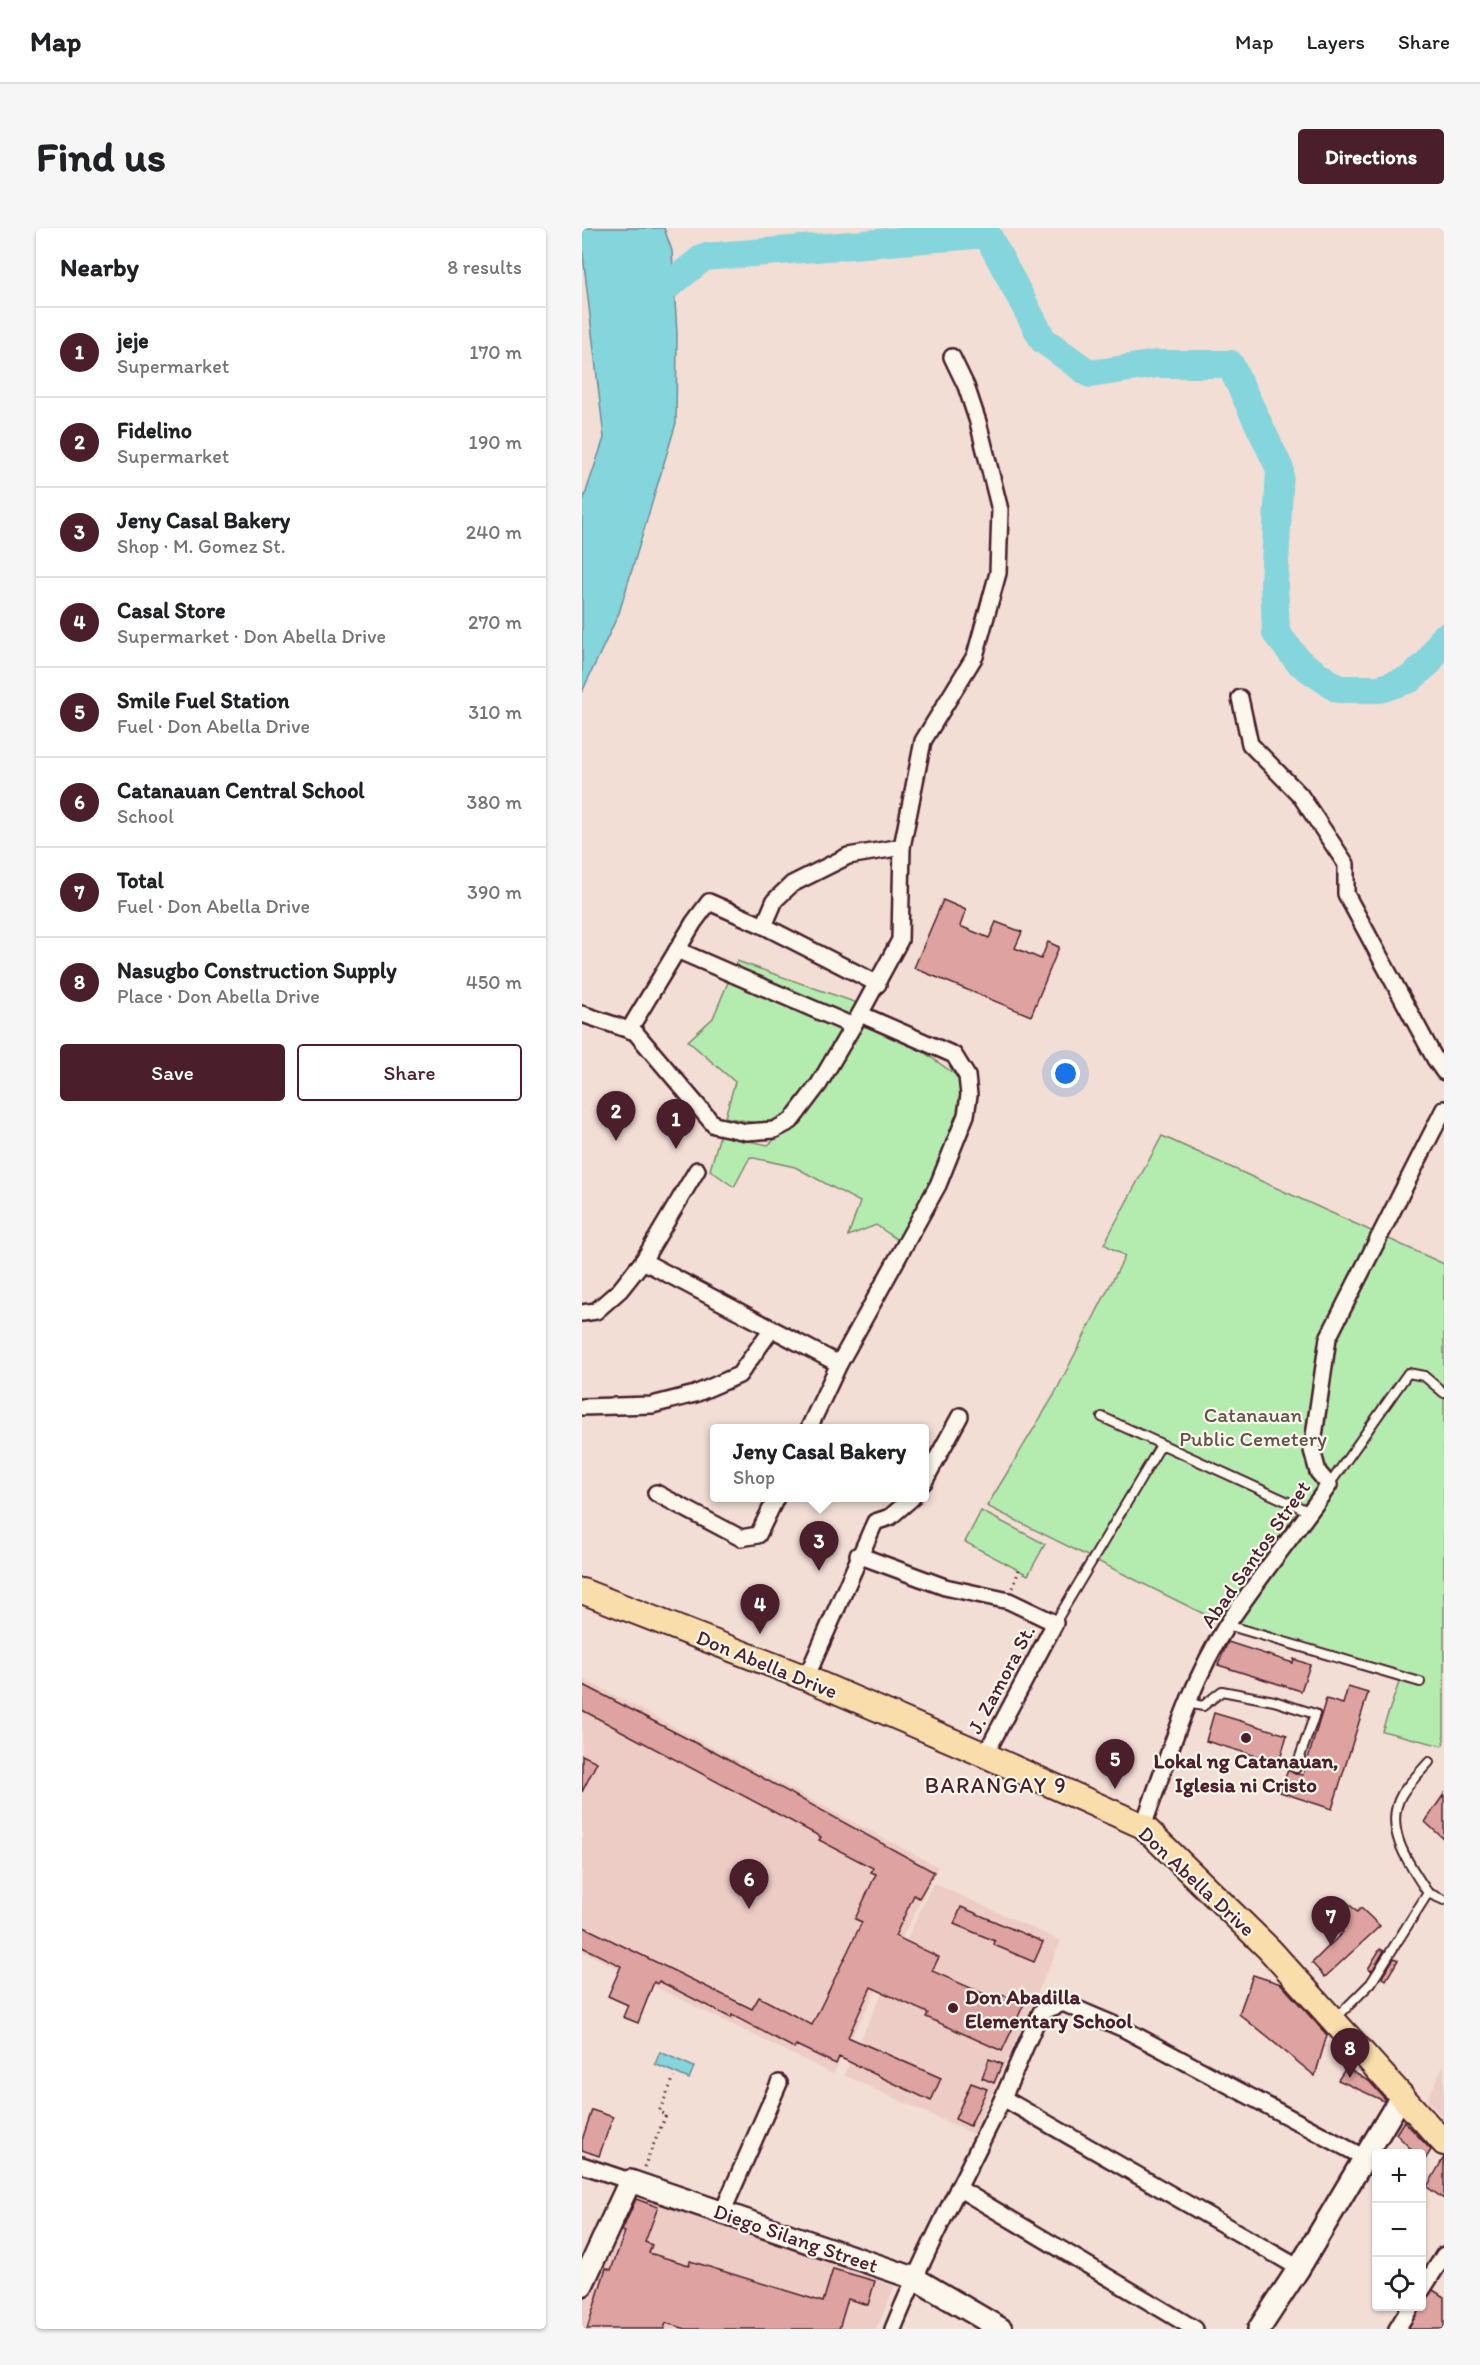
<!DOCTYPE html>
<meta charset="utf-8">
<style>
:root{--surface:#fff;--page:#f6f6f6;--text:#202124;--muted:#757577;--line:#e0e0e0;--accent:#4a1f2b}
body{margin:0;font-family:Itim,sans-serif;background:var(--page);color:var(--text)}
.controls{position:absolute;right:18px;bottom:18px;display:grid;overflow:hidden;border-radius:6px;box-shadow:0 2px 4px #0004}
.controls button{width:54px;height:54px;display:grid;place-items:center;padding:0;border:0;border-bottom:2px solid var(--line);background:var(--surface);color:var(--text);font:30px sans-serif}
.you{position:absolute;left:484px;top:846px;width:21px;height:21px;margin:-15px;border:4px solid #fff;border-radius:50%;background:#1a73e8;box-shadow:0 0 0 9px #1a73e833}
.badge{display:grid;place-items:center;width:39px;height:39px;border-radius:50%;background:var(--accent);color:#fff;font-size:20px;font-weight:700}
.pin{position:absolute;translate:-50% -50px;filter:drop-shadow(0 2px 3px #0008)}
.pin::after{content:'';position:absolute;top:32px;width:21px;height:18px;background:inherit;clip-path:polygon(0 0,100% 0,50% 100%)}
.popup{position:absolute;left:128px;top:1196px;width:219px;height:78px;box-sizing:border-box;display:grid;place-content:center;border-radius:6px;background:var(--surface);filter:drop-shadow(0 2px 4px #0005);font-size:20px;white-space:nowrap;color:var(--muted)}
.popup b{font-size:22px;color:var(--text)}
.popup::after{content:'';position:absolute;left:50%;top:100%;margin-left:-12px;border:12px solid transparent;border-top-color:var(--surface)}
.list{margin:0;padding:0;list-style:none}
h2{display:flex;justify-content:space-between;align-items:center;height:78px;margin:0;padding:0 24px;font-size:26px}
h2 small{font-size:20px;font-weight:400;color:var(--muted)}
.list li{display:grid;grid-template-columns:39px 1fr auto;gap:18px;align-items:center;box-sizing:border-box;height:90px;padding:0 24px;border-top:2px solid var(--line)}
.list b{display:block;font-size:22px;white-space:nowrap}
.list p{margin:0;font-size:20px;white-space:nowrap;color:var(--muted)}
.list em{font-size:20px;font-style:normal;color:var(--muted)}
.actions{display:flex;gap:12px;padding:18px 24px}
.actions a{flex:1;padding:14px 0;border:2px solid var(--accent);border-radius:6px;text-align:center;font-size:21px;color:var(--accent)}
.actions .main{background:var(--accent);color:#fff}
.icon{flex:none;width:33px;height:33px;fill:none;stroke:currentColor;stroke-width:2;stroke-linecap:round;stroke-linejoin:round}
.map{position:relative;flex:none;width:862px;height:2101px;overflow:hidden;border-radius:6px}
header{display:flex;align-items:center;gap:36px;box-sizing:border-box;height:84px;padding:0 30px;background:var(--surface);border-bottom:2px solid var(--line)}
header strong{font-size:28px}
nav{display:flex;gap:33px;margin-inline-start:auto;font-size:21px}
.intro{display:flex;align-items:center;justify-content:space-between;box-sizing:border-box;height:144px;padding:0 36px}
h1{margin:0;font-size:42px}
.button{padding:15px 27px;border-radius:6px;background:var(--accent);color:#fff;font-size:21px;font-weight:700}
main{display:flex;gap:36px;padding:0 36px}
aside{flex:1;background:var(--surface);border-radius:6px;box-shadow:0 2px 4px #0004}
.map>svg:first-child{display:block}
.built{fill:#ecccc5}
.green{fill:#b4ecb0;stroke:#7f866e;stroke-width:1.5}
.water{fill:#84d5dc;stroke:#6d8c95;stroke-width:1.5}
.lines{fill:none;stroke-linecap:round;stroke-linejoin:round}
.river{stroke:#84d5dc;stroke-width:28}
.building{fill:#dea3a0;stroke:#4a1f2b;stroke-width:1.5}
.lane-casing{stroke:#4a1f2b;stroke-width:12}
.street-casing{stroke:#4a1f2b;stroke-width:20}
.secondary-casing{stroke:#4a1f2b;stroke-width:26}
.primary-casing{stroke:#4a1f2b;stroke-width:28}
.path{stroke:#4a1f2b;stroke-width:3;stroke-dasharray:1.5 4.5;stroke-linecap:butt}
.lane{stroke:#fbf7ec;stroke-width:8}
.street{stroke:#fbf7ec;stroke-width:15}
.secondary{stroke:#fbf7ec;stroke-width:21}
.primary{stroke:#f9deab;stroke-width:24}
.poi-dot{fill:#4a1f2b;stroke:#fbf7ec;stroke-width:2}
.labels{text-anchor:middle;dominant-baseline:central;stroke-width:4.5;stroke-linejoin:round;paint-order:stroke}
.park-label{font-size:21px;fill:#64524c;stroke:#fbf7ec}
.street-label{font-size:21px;fill:#4a1f2b;stroke:#fbf7ec}
.poi-label{font-size:21px;font-weight:bold;fill:#4a1f2b;stroke:#fbf7ec}
.neighbourhood-label{font-size:22px;letter-spacing:1.5px;fill:#4a1f2b;stroke:#fbf7ec}
</style>
<header>
<strong>Map</strong>
<nav><a>Map</a><a>Layers</a><a>Share</a></nav>
</header>
<div class="intro"><h1>Find us</h1><a class="button">Directions</a></div>
<main>
<aside>
<h2>Nearby<small>8 results</small></h2>
<ul class="list">
<li><span class="badge">1</span><div><b>jeje</b><p>Supermarket</p></div><em>170 m</em></li>
<li><span class="badge">2</span><div><b>Fidelino</b><p>Supermarket</p></div><em>190 m</em></li>
<li><span class="badge">3</span><div><b>Jeny Casal Bakery</b><p>Shop · M. Gomez St.</p></div><em>240 m</em></li>
<li><span class="badge">4</span><div><b>Casal Store</b><p>Supermarket · Don Abella Drive</p></div><em>270 m</em></li>
<li><span class="badge">5</span><div><b>Smile Fuel Station</b><p>Fuel · Don Abella Drive</p></div><em>310 m</em></li>
<li><span class="badge">6</span><div><b>Catanauan Central School</b><p>School</p></div><em>380 m</em></li>
<li><span class="badge">7</span><div><b>Total</b><p>Fuel · Don Abella Drive</p></div><em>390 m</em></li>
<li><span class="badge">8</span><div><b>Nasugbo Construction Supply</b><p>Place · Don Abella Drive</p></div><em>450 m</em></li>
</ul>
<div class="actions"><a class="main">Save</a><a>Share</a></div>
</aside>
<div class="map">
<svg width="862" height="2101" viewBox="0 0 862 2101">
<rect width="100%" height="100%" fill="#f2ded5"/>
<filter id="ink" filterUnits="userSpaceOnUse"><feTurbulence type="fractalNoise" baseFrequency=".0167" numOctaves="2"/><feDisplacementMap in="SourceGraphic" scale="12" xChannelSelector="R" yChannelSelector="G"/><feConvolveMatrix kernelMatrix="1 2 1 2 8 2 1 2 1" color-interpolation-filters="sRGB"/></filter>
<g filter="url(#ink)">
<g class="built">
<polygon points="0,1450 356,1639 251,1846 0,1723"/>
<polygon points="351,1655 479,1713 391,1906 262,1847"/>
<polygon points="862,1836 862,1891 845,1872"/>
<polygon points="52,1961 313,2059 294,2101 0,2101 0,2075"/>
</g>
<g class="green">
<polygon points="155,733 275,775 209,893 179,896 143,889 153,854 106,813 131,790"/>
<polygon points="280,793 333,818 378,850 379,888 351,955 320,1015 294,997 266,1008 278,974 213,939 168,929 152,959 128,942 138,907 186,917 223,887"/>
<polygon points="580,908 862,1036 862,1515 860,1518 800,1503 820,1446 650,1400 405,1278 471,1169 543,1028 522,1016"/>
<polygon points="399,1283 463,1316 446,1347 383,1314"/>
</g>
<g class="water">
<polygon points="0,0 82,0 90,23 95,106 94,195 37,385 0,464 0,276 22,210 0,18"/>
<polygon points="78,1824 112,1839 107,1851 73,1836"/>
</g>
<g class="lines">
<polyline class="river" points="67,73 122,29 405,6 461,112 508,146 575,136 648,136 698,241 692,355 694,405 717,434 756,461 798,461 828,451 847,434 862,409"/>
</g>
<g class="building">
<polygon points="361,672 384,682 378,698 407,710 414,694 440,704 433,720 459,731 466,714 477,719 449,788 332,740"/>
<polygon points="646,1414 711,1435 712,1431 728,1437 719,1463 636,1437"/>
<polygon points="0,1456 129,1523 130,1522 352,1644 337,1670 332,1667 313,1708 357,1729 350,1743 418,1773 421,1767 442,1776 420,1823 344,1789 346,1785 289,1759 266,1809 359,1850 349,1873 257,1829 254,1836 214,1817 212,1820 150,1787 149,1790 77,1753 75,1756 72,1754 56,1795 41,1789 46,1777 26,1768 39,1738 0,1719 0,1698 170,1781 177,1769 230,1797 280,1694 273,1691 294,1646 289,1644 291,1640 237,1612 239,1609 0,1482"/>
<polygon points="766,1459 786,1465 750,1581 698,1564 706,1542 713,1546 721,1547 744,1471 761,1476"/>
<polygon points="632,1485 705,1507 697,1535 624,1513"/>
<polygon points="0,1527 15,1534 0,1564"/>
<polygon points="862,1566 862,1611 843,1594"/>
<polygon points="763,1672 775,1684 779,1680 798,1698 743,1749 730,1735 761,1704 746,1689"/>
<polygon points="379,1679 461,1714 452,1734 412,1717 413,1713 372,1696"/>
<polygon points="798,1721 802,1723 790,1743 786,1741"/>
<polygon points="812,1730 816,1732 804,1752 800,1749"/>
<polygon points="671,1747 699,1756 745,1807 733,1848 657,1786"/>
<polygon points="407,1831 420,1836 412,1855 400,1850"/>
<polygon points="764,1840 787,1853 803,1871 802,1873 756,1852"/>
<polygon points="389,1855 405,1861 388,1898 373,1891"/>
<polygon points="10,1882 31,1889 17,1928 0,1922 0,1912"/>
<polygon points="822,1893 849,1922 842,1933 840,1926 834,1926 814,1906"/>
<polygon points="862,1929 862,1971 845,1959"/>
<polygon points="54,1971 76,1979 63,2014 70,2017 67,2025 107,2037 108,2033 241,2074 251,2041 293,2053 286,2077 266,2071 257,2101 104,2101 84,2095 82,2101 5,2101 24,2040 29,2042 43,2004 40,2003"/>
<polygon points="851,2062 862,2069 862,2101 826,2101 842,2071"/>
</g>
<g class="lines">
<defs>
<g id="lane">
<polyline points="520,1189 728,1284"/>
<polyline points="747,1257 826,1145 842,1148 862,1165"/>
<polyline points="473,1395 579,1217"/>
<polyline points="645,1397 838,1454"/>
<polyline points="605,1475 621,1478 640,1463 692,1473 733,1486 714,1540"/>
<polyline points="846,1665 862,1672"/>
<path d="M754 1790 789 1755 846 1665C828 1638 800 1600 820 1566 827 1555 838 1544 847 1534"/>
</g>
<g id="street">
<polyline points="658,470 668,516 718,567 764,636 764,666 853,831 862,844"/>
<polyline points="182,698 193,672 210,656 266,628 320,619"/>
<polyline points="95,722 271,798"/>
<polyline points="0,786 53,804 132,897 164,904 192,902 209,893 237,856 278,786 372,827 385,848 387,867 384,887 356,957 257,1136 227,1200"/>
<polyline points="278,786 318,712 320,619 341,513 393,428 416,345 418,282 396,194 384,158 370,129"/>
<polyline points="47,802 112,694 127,674 182,698 296,756"/>
<polyline points="61,1033 257,1136"/>
<polyline points="0,1085 14,1083 38,1062 61,1033 115,942"/>
<polyline points="0,1179 70,1177 113,1166 157,1147 189,1102"/>
<polyline points="342,1254 378,1188"/>
<polyline points="74,1265 159,1310 176,1307 194,1270"/>
<polyline points="276,1327 363,1359 427,1373 473,1395 403,1527"/>
<polyline points="224,1450 293,1294 308,1289 330,1270"/>
<path d="M561 1598C586 1531 606 1458 645 1397 677 1349 714 1304 747 1257L736 1244 730 1222 746 1110 862 881"/>
<polyline points="421,1870 717,2040"/>
<polyline points="0,1937 48,1953"/>
<polyline points="376,1960 613,2101"/>
<polyline points="140,1985 197,1855"/>
<polyline points="840,2062 862,2027"/>
<path d="M311 2101C343 2023 383 1948 420 1872 433 1843 445 1813 459 1784L481 1775 540 1800 783 1930"/>
<polyline points="815,2101 829,2078"/>
</g>
<g id="secondary">
<polyline points="0,2057 48,1953 332,2050 419,2101"/>
<polyline points="677,2101 717,2040 820,1867"/>
</g>
<polyline id="primary" points="0,1363 224,1450 403,1527 561,1598 687,1721 862,1915"/>
</defs>
<use href="#lane" class="lane-casing"/>
<use href="#street" class="street-casing"/>
<use href="#secondary" class="secondary-casing"/>
<use href="#primary" class="primary-casing"/>
<g class="path">
<polyline points="431,1360 438,1338"/>
<polyline points="62,1939 84,1887 77,1884 92,1849"/>
</g>
<use href="#lane" class="lane"/>
<use href="#street" class="street"/>
<use href="#secondary" class="secondary"/>
<use href="#primary" class="primary"/>
</g>
</g>
<g class="poi-dot">
<circle cx="664" cy="1510" r="6"/>
<circle cx="371" cy="1780" r="6"/>
</g>
<g class="labels">
<g class="park-label">
<text x="671" y="1186">Catanauan<tspan x="671" dy="24">Public Cemetery</tspan></text>
</g>
<g class="street-label">
<text transform="translate(673 1326) rotate(-55)">Abad Santos Street</text>
<text transform="translate(185 1436) rotate(22)">Don Abella Drive</text>
<text transform="translate(419 1451) rotate(-62)">J. Zamora St.</text>
<text transform="translate(615 1653) rotate(43)">Don Abella Drive</text>
<text transform="translate(214 2010) rotate(19)">Diego Silang Street</text>
</g>
<g class="poi-label">
<text x="664" y="1532">Lokal ng Catanauan,<tspan x="664" dy="24">Iglesia ni Cristo</tspan></text>
<text x="383" y="1768" text-anchor="start">Don Abadilla<tspan x="383" dy="24">Elementary School</tspan></text>
</g>
<g class="neighbourhood-label">
<text x="414" y="1557">BARANGAY 9</text>
</g>
</g>
</svg>
<div class="controls">
<button>+</button>
<button>−</button>
<button><svg class="icon" aria-label="locate" viewBox="0 0 24 24"><circle cx="12" cy="12" r="6"/><path d="M12 2v4M12 18v4M2 12h4M18 12h4"/></svg></button>
</div>
<div class="you"></div>
<div class="pin badge" style="left:94px;top:921px">1</div>
<div class="pin badge" style="left:34px;top:913px">2</div>
<div class="pin badge" style="left:237px;top:1343px">3</div>
<div class="popup"><b>Jeny Casal Bakery</b>Shop</div>
<div class="pin badge" style="left:178px;top:1406px">4</div>
<div class="pin badge" style="left:533px;top:1561px">5</div>
<div class="pin badge" style="left:167px;top:1681px">6</div>
<div class="pin badge" style="left:749px;top:1718px">7</div>
<div class="pin badge" style="left:768px;top:1850px">8</div>
</div>
</main>
